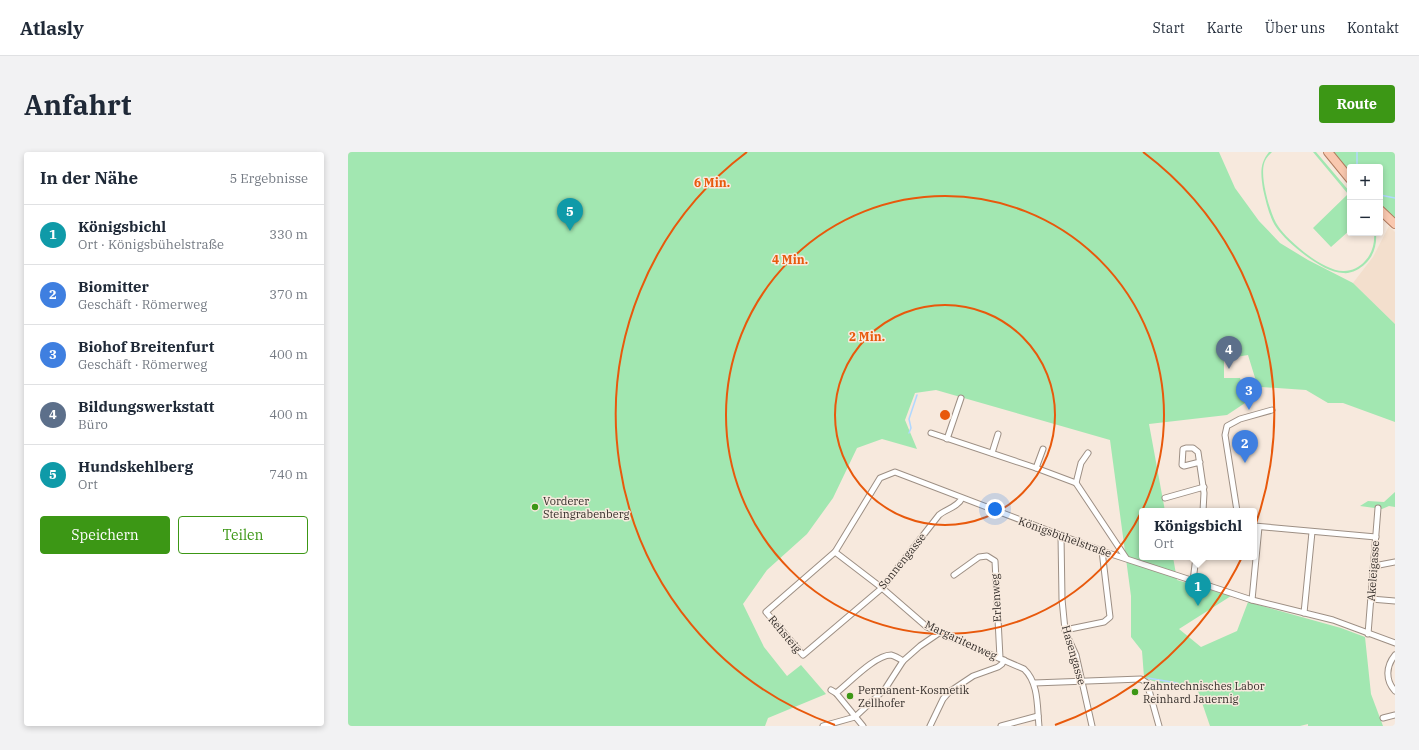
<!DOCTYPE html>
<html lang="de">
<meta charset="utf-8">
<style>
:root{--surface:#fff;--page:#f2f2f3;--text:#1f2937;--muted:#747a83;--line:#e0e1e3;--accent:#3c9715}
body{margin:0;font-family:"IBM Plex Serif",serif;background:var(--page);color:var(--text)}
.controls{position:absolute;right:12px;top:12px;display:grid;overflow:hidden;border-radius:4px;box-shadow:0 2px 6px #0003}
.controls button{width:36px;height:36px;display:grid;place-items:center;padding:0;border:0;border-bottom:1px solid var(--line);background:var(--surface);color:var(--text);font:20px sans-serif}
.you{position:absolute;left:647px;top:357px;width:14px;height:14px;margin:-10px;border:3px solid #fff;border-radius:50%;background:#1a73e8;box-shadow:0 0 0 6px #1a73e833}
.badge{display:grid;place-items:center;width:26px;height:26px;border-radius:50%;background:var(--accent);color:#fff;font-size:13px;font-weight:700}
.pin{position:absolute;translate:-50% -33px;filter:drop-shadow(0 1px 2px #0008)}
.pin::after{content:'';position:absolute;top:21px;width:14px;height:12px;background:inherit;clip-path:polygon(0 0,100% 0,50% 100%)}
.popup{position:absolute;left:791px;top:356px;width:118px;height:52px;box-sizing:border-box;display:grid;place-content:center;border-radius:4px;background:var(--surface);filter:drop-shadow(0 1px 3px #0005);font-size:13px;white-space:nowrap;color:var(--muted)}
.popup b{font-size:15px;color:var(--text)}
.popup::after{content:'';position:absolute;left:50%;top:100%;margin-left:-8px;border:8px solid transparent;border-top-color:var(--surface)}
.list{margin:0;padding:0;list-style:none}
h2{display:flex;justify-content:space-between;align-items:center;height:52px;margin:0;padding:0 16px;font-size:17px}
h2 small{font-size:13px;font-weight:400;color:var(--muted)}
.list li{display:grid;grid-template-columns:26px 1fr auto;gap:12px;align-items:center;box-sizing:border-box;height:60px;padding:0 16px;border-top:1px solid var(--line)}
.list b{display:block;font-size:15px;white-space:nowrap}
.list p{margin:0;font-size:13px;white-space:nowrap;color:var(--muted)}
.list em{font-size:13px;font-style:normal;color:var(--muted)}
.actions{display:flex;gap:8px;padding:12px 16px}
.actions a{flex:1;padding:9px 0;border:1px solid var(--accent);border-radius:4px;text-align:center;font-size:14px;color:var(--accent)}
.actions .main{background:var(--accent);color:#fff}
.map{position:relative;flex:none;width:1047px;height:574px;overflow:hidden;border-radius:4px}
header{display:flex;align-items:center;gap:24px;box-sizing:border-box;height:56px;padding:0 20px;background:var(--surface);border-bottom:1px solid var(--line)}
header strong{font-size:19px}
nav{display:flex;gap:22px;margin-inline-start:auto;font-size:14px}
.intro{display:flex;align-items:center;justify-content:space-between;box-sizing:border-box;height:96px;padding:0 24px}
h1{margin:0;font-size:28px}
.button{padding:10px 18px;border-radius:4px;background:var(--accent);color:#fff;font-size:14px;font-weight:700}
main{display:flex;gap:24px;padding:0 24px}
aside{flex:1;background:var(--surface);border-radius:4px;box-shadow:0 2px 6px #0003}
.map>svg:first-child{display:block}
.built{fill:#f3dfcd}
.green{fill:#a2e7b1}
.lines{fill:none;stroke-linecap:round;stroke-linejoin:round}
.stream{stroke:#b0d8ff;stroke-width:1.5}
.minor-casing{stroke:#9d8f84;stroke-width:7}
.primary-casing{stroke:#b17a5e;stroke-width:10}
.minor{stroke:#fff;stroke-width:5}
.primary{stroke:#f9c8af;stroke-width:8}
.ring{fill:none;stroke:#e8590c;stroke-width:2}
.poi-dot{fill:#3c9715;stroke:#f7e9dd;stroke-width:1.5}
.labels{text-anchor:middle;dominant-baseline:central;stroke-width:3;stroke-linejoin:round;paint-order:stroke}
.poi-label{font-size:11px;fill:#342e2a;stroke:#f7e9dd;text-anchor:start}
.street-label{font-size:11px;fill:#342e2a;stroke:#f7e9dd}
.centre{fill:#e8590c;stroke:#f7e9dd;stroke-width:2}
.ring-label{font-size:12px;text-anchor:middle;font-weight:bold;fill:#e8590c;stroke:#f7e9dd;stroke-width:3;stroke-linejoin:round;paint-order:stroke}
</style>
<header>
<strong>Atlasly</strong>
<nav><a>Start</a><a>Karte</a><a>Über uns</a><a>Kontakt</a></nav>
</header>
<div class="intro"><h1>Anfahrt</h1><a class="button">Route</a></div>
<main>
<aside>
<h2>In der Nähe<small>5 Ergebnisse</small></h2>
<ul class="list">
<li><span class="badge" style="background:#0f9aa8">1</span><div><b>Königsbichl</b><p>Ort · Königsbühelstraße</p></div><em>330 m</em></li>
<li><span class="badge" style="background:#3f7fe0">2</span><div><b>Biomitter</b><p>Geschäft · Römerweg</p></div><em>370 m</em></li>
<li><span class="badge" style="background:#3f7fe0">3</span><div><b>Biohof Breitenfurt</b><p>Geschäft · Römerweg</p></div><em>400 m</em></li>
<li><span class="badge" style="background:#5c6f8a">4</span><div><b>Bildungswerkstatt</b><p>Büro</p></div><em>400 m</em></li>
<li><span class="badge" style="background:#0f9aa8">5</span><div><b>Hundskehlberg</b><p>Ort</p></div><em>740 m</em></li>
</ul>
<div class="actions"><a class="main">Speichern</a><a>Teilen</a></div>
</aside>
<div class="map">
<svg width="1047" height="574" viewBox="0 0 1047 574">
<rect width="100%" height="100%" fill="#f7e9dd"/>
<polygon class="built" points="1041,74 1047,80 1047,172 1005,131 1025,105"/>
<g class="green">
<path d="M0 0H871L887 36 911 69 932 91 960 108 1005 131 1047 172V270L995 251H980L958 238 913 235 908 229 900 203 876 207V226H892L900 249 879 263 801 272 817 359H794V405H825L829 428 883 444 831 477 853 495 889 479 900 450 993 476 1017 485 1023 542 1035 574H960V572L952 574H862L850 539C832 533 812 534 796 525L794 499 783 485V444L762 288 588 238 567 241 557 268 569 297 534 287 509 296 485 346 459 382 419 418 395 452 416 495 439 524 453 513 478 542 420 566 417 574H0Z"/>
<path d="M921 0H924C921 3 917 7 916 12 912 26 922 62 930 74 940 89 976 120 996 119 1004 119 1012 115 1017 109 1024 102 1027 91 1026 81H1028C1029 92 1026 104 1017 112 1012 117 1003 122 995 121 975 121 939 91 928 75 921 64 918 50 915 37 913 23 911 12 921 0Z"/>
<polygon points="965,0 968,0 1002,40 1002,78 983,95 965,76 1000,42"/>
<polygon points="983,0 1047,0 1047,69 1032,55 1032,15 1002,15 1002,24"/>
<polygon points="1047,340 1047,355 1041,354 1034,357 1012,354 1020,349 1036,350"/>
</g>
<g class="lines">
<g class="stream">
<polyline points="1009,15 1009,0"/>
<polyline points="1032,43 1047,46"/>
<polyline points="561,281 563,276 561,267 569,243"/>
<polyline points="800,526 829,531"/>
</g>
<defs>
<g id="minor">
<polyline points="583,281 688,316 728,331 778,406"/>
<polyline points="599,287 613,246"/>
<polyline points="644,301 650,282"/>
<polyline points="852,310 836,314 834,313 835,297 838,296 845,296 850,300 856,341 855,359"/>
<polyline points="688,316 695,297"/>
<polyline points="728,331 733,311 740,301"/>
<path d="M614 346C610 355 598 357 591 363L534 436 455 503 418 460 487 400 532 326 547 320 754 399 904 448 985 468 1047 491"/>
<polyline points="817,346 856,335"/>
<polyline points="889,359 877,283 879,274 892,267 924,258"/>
<polyline points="906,374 1028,385"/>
<polyline points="713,384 714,447 717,478 721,488 728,503 744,574"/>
<path d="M487 400 534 436 579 475 676 517C691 531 689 555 691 574"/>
<polyline points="1026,414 1047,410"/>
<polyline points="606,423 631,405 639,404 647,409 652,506"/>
<polyline points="845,429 848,405"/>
<polyline points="1023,447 1047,449"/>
<polyline points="904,448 911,375"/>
<polyline points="956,461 964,380"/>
<polyline points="717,478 756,470 762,465 754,399"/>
<polyline points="1020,482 1030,356"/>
<path d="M1047 503C1038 514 1037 528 1047 539"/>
<polyline points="686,531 793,527 799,531 811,574"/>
<polyline points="483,538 488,541 515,574"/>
<path d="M488 541C501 531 527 503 543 503 547 504 552 507 555 509"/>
<polyline points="1035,566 1047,563"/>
<polyline points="475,574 507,565 537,537 555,509 572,494 591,481"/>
<polyline points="582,574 595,547 601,540 625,524 650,515 654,512 656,508"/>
<polyline points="653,574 690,564"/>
</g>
<g id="primary">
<polyline points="980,0 1002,27"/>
<polyline points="1032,58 1047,72"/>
</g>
</defs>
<use href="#minor" class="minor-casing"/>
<use href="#primary" class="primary-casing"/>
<use href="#minor" class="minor"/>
<use href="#primary" class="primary"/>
</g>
<g class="ring">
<circle cx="597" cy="263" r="110"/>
<circle cx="597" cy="263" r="219"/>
<path d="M487 573A329 329 0 0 1 399 0M795 0A329 329 0 0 1 707 573"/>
</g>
<g class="poi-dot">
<circle cx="187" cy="355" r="4"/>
<circle cx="787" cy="540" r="4"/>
<circle cx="502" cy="544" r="4"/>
</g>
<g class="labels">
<g class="poi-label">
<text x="195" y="349">Vorderer<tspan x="195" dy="13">Steingrabenberg</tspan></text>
<text x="795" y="534">Zahntechnisches Labor<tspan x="795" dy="13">Reinhard Jauernig</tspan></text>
<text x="510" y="538">Permanent-Kosmetik<tspan x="510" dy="13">Zellhofer</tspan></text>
</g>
<g class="street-label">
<text transform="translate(717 385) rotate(20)">Königsbühelstraße</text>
<text transform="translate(554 409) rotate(-51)">Sonnengasse</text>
<text transform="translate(1025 419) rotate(-86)">Akeleigasse</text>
<text transform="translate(648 446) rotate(-93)">Erlenweg</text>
<text transform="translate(437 482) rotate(50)">Rehsteig</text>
<text transform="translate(613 488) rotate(25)">Margaritenweg</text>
<text transform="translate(726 503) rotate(74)">Hasengasse</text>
</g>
</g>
<circle cx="597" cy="263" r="6" class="centre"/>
<g class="ring-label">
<text x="364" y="35">6 Min.</text>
<text x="442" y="112">4 Min.</text>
<text x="519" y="189">2 Min.</text>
</g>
</svg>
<div class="controls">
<button>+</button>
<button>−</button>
</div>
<div class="you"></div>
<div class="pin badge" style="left:850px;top:454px;background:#0f9aa8">1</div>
<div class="popup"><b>Königsbichl</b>Ort</div>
<div class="pin badge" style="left:897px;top:311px;background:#3f7fe0">2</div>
<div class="pin badge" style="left:901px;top:258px;background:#3f7fe0">3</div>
<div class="pin badge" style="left:881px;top:217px;background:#5c6f8a">4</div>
<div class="pin badge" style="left:222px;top:79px;background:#0f9aa8">5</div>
</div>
</main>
